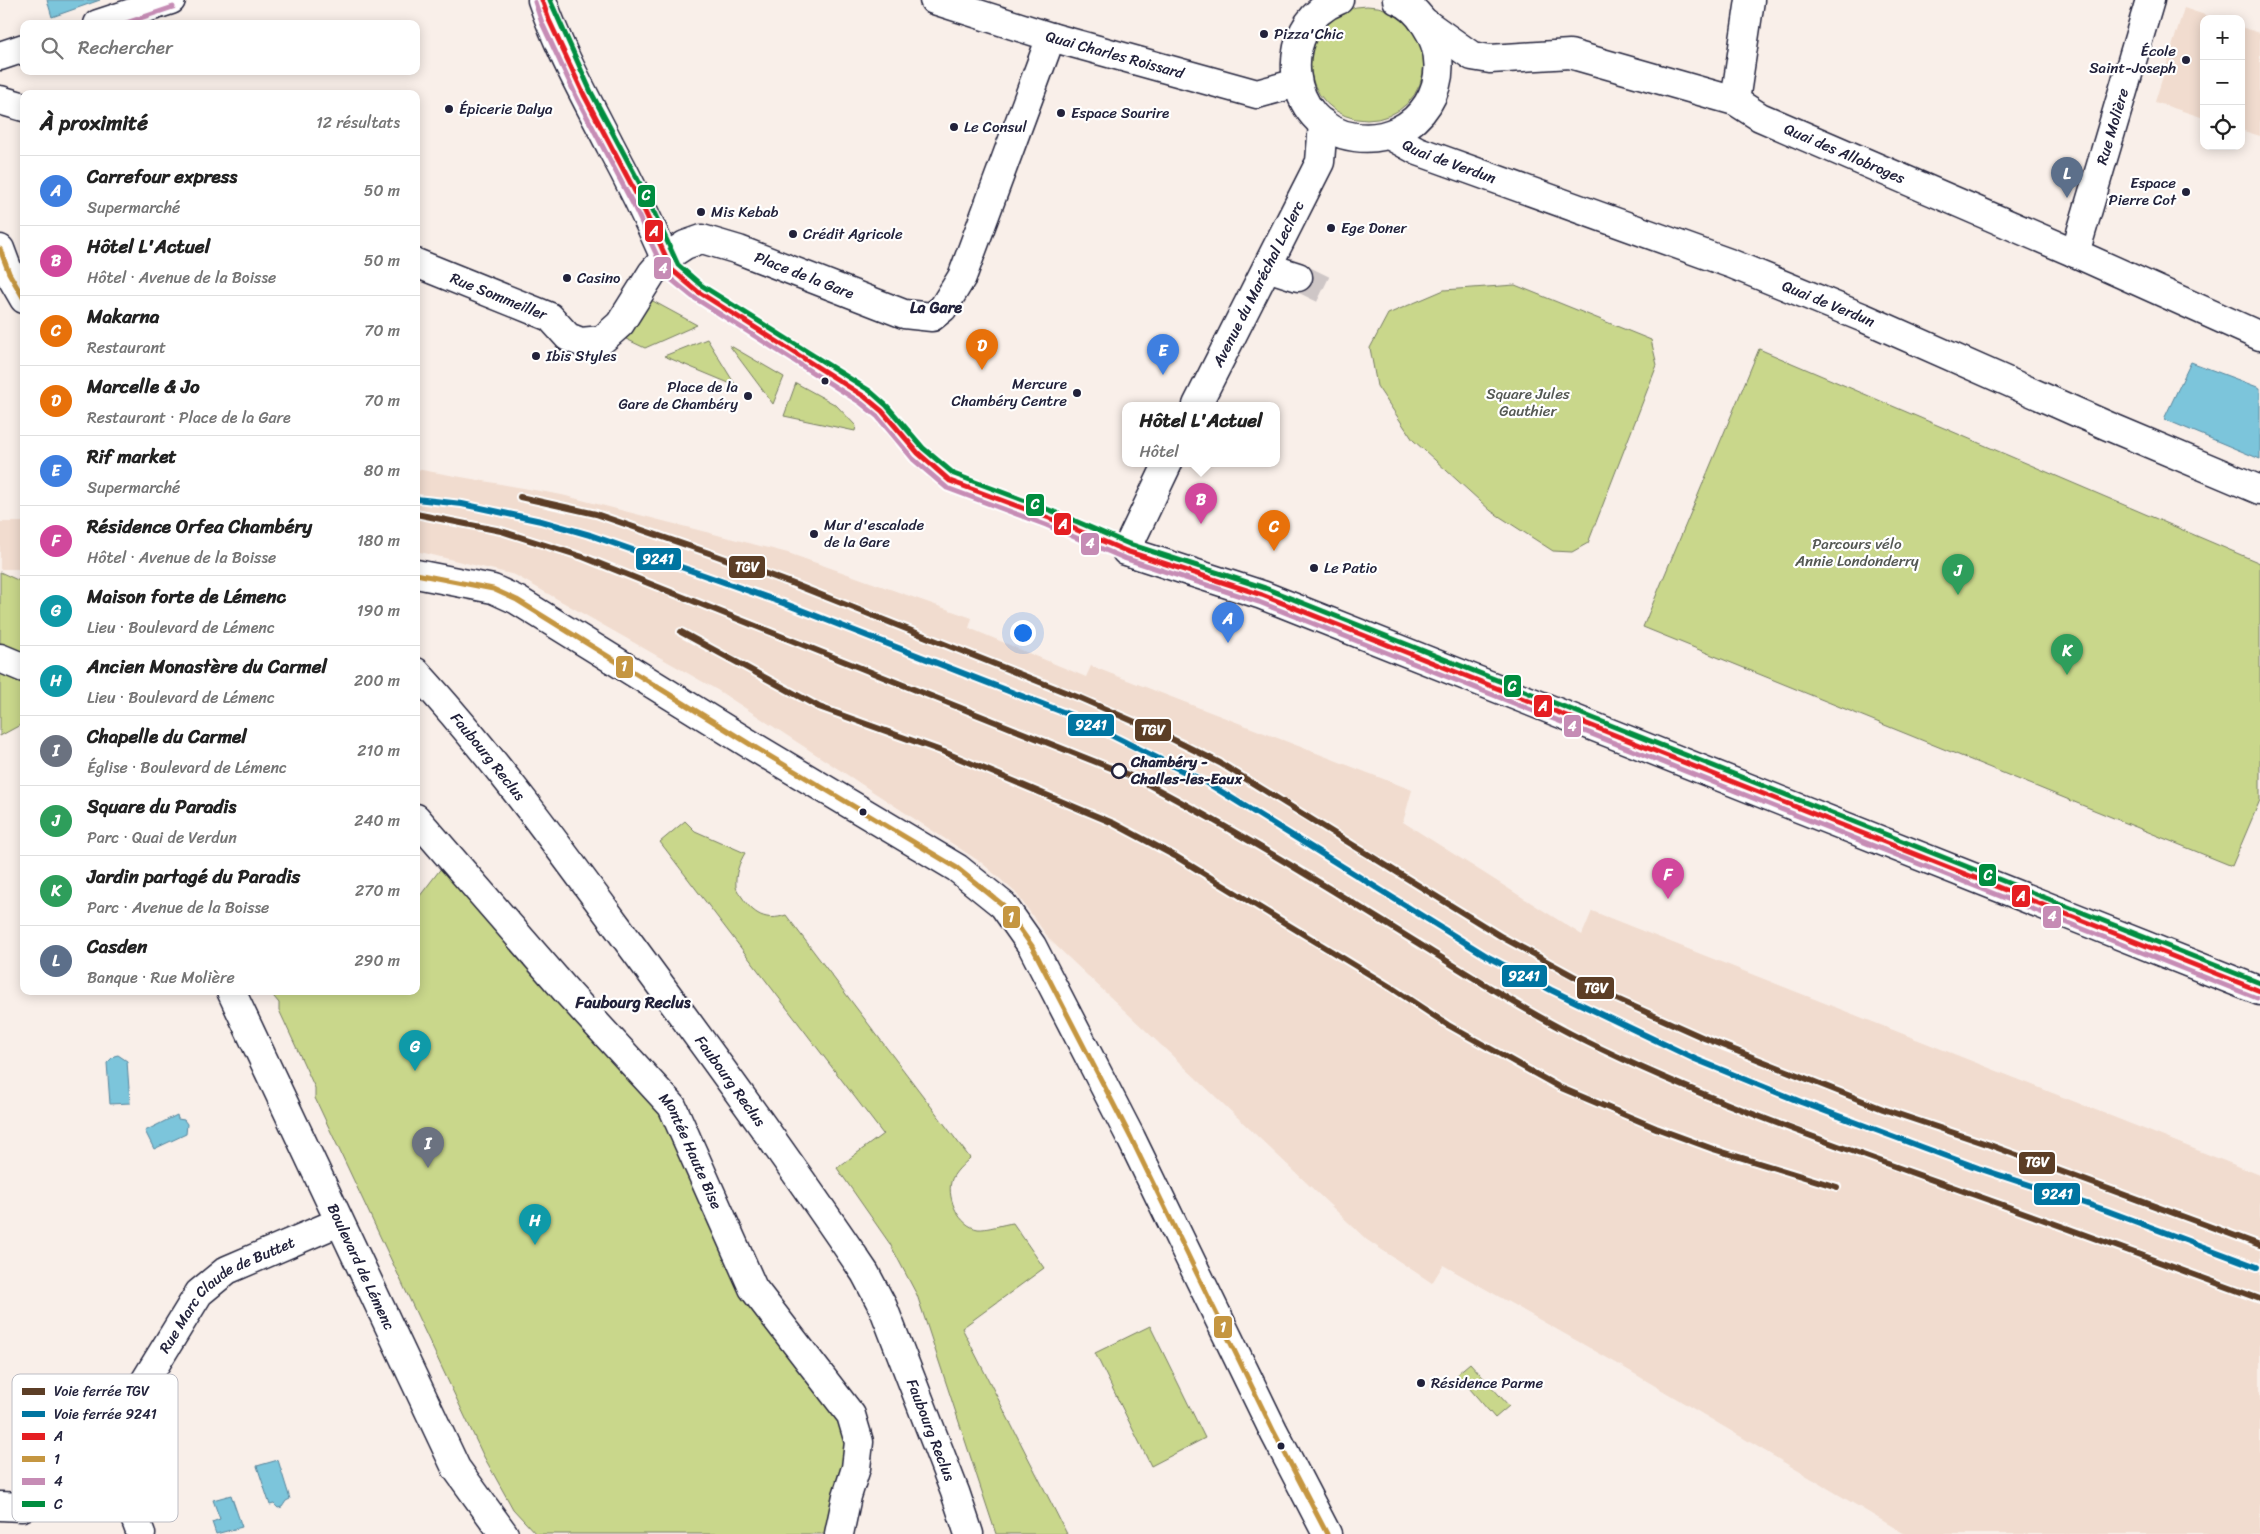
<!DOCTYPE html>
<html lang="fr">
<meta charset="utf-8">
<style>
:root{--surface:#fff;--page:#f6f6f6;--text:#222;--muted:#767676;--line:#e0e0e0;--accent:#7c3aed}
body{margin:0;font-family:Sriracha,sans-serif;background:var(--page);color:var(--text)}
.controls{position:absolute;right:15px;top:15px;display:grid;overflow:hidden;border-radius:10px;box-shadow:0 2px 12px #0003}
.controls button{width:45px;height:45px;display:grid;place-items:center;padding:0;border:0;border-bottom:1px solid var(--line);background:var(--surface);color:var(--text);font:25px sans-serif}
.you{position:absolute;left:1022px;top:632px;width:18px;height:18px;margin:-12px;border:4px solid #fff;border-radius:50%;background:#1a73e8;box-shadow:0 0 0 8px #1a73e833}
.badge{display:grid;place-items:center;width:32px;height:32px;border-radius:50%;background:var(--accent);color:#fff;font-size:16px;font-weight:700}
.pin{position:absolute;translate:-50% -41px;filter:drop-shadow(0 1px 2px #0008)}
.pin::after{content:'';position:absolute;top:26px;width:18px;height:15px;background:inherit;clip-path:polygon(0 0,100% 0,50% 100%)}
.popup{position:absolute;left:1122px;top:402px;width:158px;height:65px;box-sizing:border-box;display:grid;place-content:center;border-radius:10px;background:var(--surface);filter:drop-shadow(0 1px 4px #0005);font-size:16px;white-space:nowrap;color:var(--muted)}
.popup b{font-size:19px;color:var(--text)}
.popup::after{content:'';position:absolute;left:50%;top:100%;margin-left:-10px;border:10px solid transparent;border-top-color:var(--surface)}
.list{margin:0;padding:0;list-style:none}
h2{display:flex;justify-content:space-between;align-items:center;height:65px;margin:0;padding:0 20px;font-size:21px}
h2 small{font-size:16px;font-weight:400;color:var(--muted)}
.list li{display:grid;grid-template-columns:32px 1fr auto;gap:15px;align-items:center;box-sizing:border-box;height:70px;padding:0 20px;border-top:1px solid var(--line)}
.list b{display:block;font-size:19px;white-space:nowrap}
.list p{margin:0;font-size:16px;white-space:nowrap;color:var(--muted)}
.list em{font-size:16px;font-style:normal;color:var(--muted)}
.icon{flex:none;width:28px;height:28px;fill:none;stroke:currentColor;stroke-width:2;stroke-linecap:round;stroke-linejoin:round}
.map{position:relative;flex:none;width:2260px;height:1534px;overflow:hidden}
.search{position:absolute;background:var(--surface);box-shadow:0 2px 12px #0003;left:20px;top:20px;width:400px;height:55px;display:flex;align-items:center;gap:12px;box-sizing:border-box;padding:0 18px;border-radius:10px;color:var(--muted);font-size:19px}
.panel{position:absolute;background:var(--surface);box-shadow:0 2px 12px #0003;left:20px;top:90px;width:400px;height:905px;border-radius:10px}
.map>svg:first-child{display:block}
.built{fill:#f1dccf}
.green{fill:#c9d78b;stroke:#767c63}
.water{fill:#7bc5db;stroke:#57849b}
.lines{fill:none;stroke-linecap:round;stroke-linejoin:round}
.minor-tunnel{stroke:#cec6c6;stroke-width:28;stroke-dasharray:28 14;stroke-linecap:butt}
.minor-casing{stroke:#22223b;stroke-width:31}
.major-casing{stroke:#22223b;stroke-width:31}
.minor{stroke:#fff;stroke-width:28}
.major{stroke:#fff;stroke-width:28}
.bus-1-casing{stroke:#fff;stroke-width:9}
.bus-2-casing{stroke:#fff;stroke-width:9}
.bus-3-casing{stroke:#fff;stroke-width:9}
.bus-4-casing{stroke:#fff;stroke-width:9}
.bus-1{stroke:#e51e22;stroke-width:5}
.bus-2{stroke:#c59641;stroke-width:5}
.bus-3{stroke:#c68cb5;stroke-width:5}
.bus-4{stroke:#008d3f;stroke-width:5}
.rail-1-casing{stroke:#fff;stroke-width:10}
.rail-2-casing{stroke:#fff;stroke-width:10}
.rail-1{stroke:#5c3e26;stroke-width:6}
.rail-2{stroke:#0075a1;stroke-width:6}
.poi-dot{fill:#22223b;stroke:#fff;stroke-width:2}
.stop-dot{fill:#fff;stroke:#22223b;stroke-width:2.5}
.labels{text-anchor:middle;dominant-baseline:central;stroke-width:4.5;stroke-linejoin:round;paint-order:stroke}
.poi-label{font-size:15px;fill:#22223b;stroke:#fff;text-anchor:start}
.street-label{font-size:15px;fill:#22223b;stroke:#fff}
.park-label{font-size:15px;fill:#545853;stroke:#fff}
.stop-label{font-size:15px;font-weight:bold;fill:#22223b;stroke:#fff;text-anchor:start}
.neighbourhood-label{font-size:16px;font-weight:bold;fill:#22223b;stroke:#fff}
.key{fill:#fff;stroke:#bdbdc4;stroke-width:1}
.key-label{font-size:14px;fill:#22223b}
.line-badge{stroke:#fff;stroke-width:2}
.badge-label{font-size:14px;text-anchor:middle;font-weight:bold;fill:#fff}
</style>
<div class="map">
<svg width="2260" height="1534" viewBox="0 0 2260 1534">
<rect width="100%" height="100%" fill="#f9efe9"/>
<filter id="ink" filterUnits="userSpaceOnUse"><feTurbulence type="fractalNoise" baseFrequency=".02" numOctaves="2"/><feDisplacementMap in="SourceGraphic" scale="10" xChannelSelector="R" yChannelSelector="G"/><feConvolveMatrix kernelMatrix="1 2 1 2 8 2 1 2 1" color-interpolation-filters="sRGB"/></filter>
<g filter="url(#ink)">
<g class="built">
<polygon points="2184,8 2217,19 2204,19 2204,118 2155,102"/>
<polygon points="2241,27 2260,33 2260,136 2241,130"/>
<polygon points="416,469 562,495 788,553 972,618 969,628 1086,677 1091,666 1412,790 1403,822 1582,935 1592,911 2260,1175 2260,1534 1905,1534 1618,1364 1443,1265 1432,1283 1367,1240 1050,940 1016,893 982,863 719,691 515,575 416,551"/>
<polygon points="0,522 24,522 24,572 19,569 0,569"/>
</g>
<g class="green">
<circle cx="1367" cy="63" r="57"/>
<polygon points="1515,285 1651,340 1657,365 1588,543 1572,552 1553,551 1491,511 1413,440 1377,386 1370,348 1388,314 1444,290"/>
<polygon points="651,300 697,325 645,348 626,339"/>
<polygon points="707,339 736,386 664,356"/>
<polygon points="729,345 784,377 773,404"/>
<polygon points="1759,349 2260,563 2260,800 2232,866 1643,627"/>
<polygon points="796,383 836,405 856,426 855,431 784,416"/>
<polygon points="0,572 24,583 24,723 0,736"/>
<path d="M685 821 695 831 745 853C739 863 735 874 736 887 737 891 740 894 742 897 753 914 766 922 786 915L970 1158C964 1164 953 1173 951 1182 947 1199 959 1226 978 1229 986 1230 1004 1224 1013 1223L1044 1268 962 1328 1067 1534H996L917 1295 890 1244 837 1168 883 1134 660 842Z"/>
<polygon points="442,867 669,1119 848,1432 831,1534 536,1534 513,1509 483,1455 315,1098 315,1088 279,1010 279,1003 269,991 416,991 416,901"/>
<polygon points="1150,1326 1205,1438 1151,1466 1095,1353"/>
<polygon points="1470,1363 1509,1406 1495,1418 1457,1374"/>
</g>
<g class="water">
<polygon points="47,0 100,0 52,17"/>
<polygon points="2191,362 2260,388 2260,459 2164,419"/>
<polygon points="118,1055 127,1061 130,1103 110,1104 107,1063 114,1056"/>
<polygon points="177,1115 178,1119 184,1120 187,1124 186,1134 154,1149 145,1131"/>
<polygon points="278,1460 290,1499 286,1501 282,1507 278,1508 274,1504 270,1505 257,1466"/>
<polygon points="231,1495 242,1527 216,1534 212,1522 220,1519 213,1500"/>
</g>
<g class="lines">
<polyline class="minor-tunnel" points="1298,277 1335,295"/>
<defs>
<g id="minor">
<path d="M542 0C559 50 586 98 610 145 630 182 648 219 665 258"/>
<polyline points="0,100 24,107"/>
<polyline points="1735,101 1750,0"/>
<path id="s1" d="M2075 253 2150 0"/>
<path id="s2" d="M416 263 550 317 568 337 581 342 602 340 620 324 652 273 665 258 685 245 702 239 739 250 904 314 932 317 943 308 962 277 1051 37"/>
<polyline points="1267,267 1298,277"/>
<path id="s3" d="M1197 405 1320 162 1323 123"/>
<polyline points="1168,463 1126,551 1262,595 2260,991"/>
<path id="s4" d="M416 672C495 758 564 854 633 948 712 1055 791 1163 865 1273L883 1307 955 1492 969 1534"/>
<path id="s5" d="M416 818 568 993 672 1106 753 1288 851 1415 859 1442 856 1468 847 1496 839 1534"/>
<polyline points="0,1506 22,1507 61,1490 114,1444"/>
<path id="s6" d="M141 1534 120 1478 114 1444 131 1404 199 1293 227 1270 339 1222"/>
</g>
<g id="major">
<path id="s7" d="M934 0 1051 37 1257 94 1297 83"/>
<path d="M1339 0C1274 25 1285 128 1355 137 1418 146 1462 78 1425 24 1419 15 1409 4 1397 0"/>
<path id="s8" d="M1423 21 1472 56 1490 59 1570 54 1735 101 1760 117 2075 253 2260 336"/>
<polyline points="98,24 171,0"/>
<polyline points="0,56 24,48"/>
<path id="s9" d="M1389 135 1418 151 1732 264 1864 318 2108 426 2260 490"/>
<polyline points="0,249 9,273 24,299"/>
<polyline points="416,574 493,589 517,600 756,748 957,868 1003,905 1032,946 1131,1138 1274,1432 1327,1534"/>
<polyline points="0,658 24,668"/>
<path id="s10" d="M231 991 456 1468 504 1534"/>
</g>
</defs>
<use href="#minor" class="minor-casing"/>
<use href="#major" class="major-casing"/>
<use href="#minor" class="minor"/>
<use href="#major" class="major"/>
<defs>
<polyline id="bus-1" points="542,0 549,20 584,95 640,201 672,270 697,291 865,397 882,411 918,453 950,481 1049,518 1126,551 1262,595 2260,991"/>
<g id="bus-2">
<polyline points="0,249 9,273 24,299"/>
<polyline points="416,574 493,589 517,600 756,748 957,868 1003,905 1032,946 1131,1138 1274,1432 1327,1534"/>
</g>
<g id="bus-3">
<polyline points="535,2 542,23 577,98 633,204 666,275 693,297 861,403 877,416 913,459 947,488 1046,525 1124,558 1259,602 2257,998"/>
<polyline points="123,24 173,7"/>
</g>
<polyline id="bus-4" points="550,0 591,92 647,197 678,265 701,285 870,391 887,406 923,448 954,474 1052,511 1129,544 1265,588 2260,983"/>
</defs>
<use href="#bus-1" class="bus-1-casing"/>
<use href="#bus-2" class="bus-2-casing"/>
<use href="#bus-3" class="bus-3-casing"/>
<use href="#bus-4" class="bus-4-casing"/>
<use href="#bus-1" class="bus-1"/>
<use href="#bus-2" class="bus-2"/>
<use href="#bus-3" class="bus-3"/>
<use href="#bus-4" class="bus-4"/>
<defs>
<g id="rail-1">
<polyline points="520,497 596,514 709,553 791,583 1080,698 1158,732 1220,763 1502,937 1610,996 1704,1038 1883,1109 1987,1144 2260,1245"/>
<path d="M416 514 501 531 583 557 1136 778C1232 828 1324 885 1416 942 1471 976 1525 1011 1583 1040 1708 1102 1841 1147 1972 1194 2068 1228 2164 1264 2260 1299"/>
<polyline points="681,632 819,707 944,752 1113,823 1175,856 1392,988 1448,1025 1559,1087 1656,1128 1713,1149 1837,1187"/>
</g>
<polyline id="rail-2" points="416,499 462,504 541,521 590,535 783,603 1073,716 1209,784 1490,958 1551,990 1695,1059 1801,1102 1978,1168 2105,1210 2257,1267"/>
</defs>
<use href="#rail-1" class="rail-1-casing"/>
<use href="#rail-2" class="rail-2-casing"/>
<use href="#rail-1" class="rail-1"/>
<use href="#rail-2" class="rail-2"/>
</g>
</g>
<g class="poi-dot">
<circle cx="1264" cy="34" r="5"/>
<circle cx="2186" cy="60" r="5"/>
<circle cx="449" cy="109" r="5"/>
<circle cx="1061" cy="113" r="5"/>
<circle cx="954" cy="127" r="5"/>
<circle cx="2186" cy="192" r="5"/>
<circle cx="701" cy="212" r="5"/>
<circle cx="1331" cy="228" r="5"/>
<circle cx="793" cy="234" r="5"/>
<circle cx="567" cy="278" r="5"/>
<circle cx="536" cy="356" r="5"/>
<circle cx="825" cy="381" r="4.5"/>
<circle cx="1077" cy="393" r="5"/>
<circle cx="748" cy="396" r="5"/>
<circle cx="814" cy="534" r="5"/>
<circle cx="1314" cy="568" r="5"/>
<circle cx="863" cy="812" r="4.5"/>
<circle cx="1421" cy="1383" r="5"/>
<circle cx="1281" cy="1446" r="4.5"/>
</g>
<circle class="stop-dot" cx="1119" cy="771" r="7"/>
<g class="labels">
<g class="poi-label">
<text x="1274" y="34">Pizza'Chic</text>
<text x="2176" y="51" text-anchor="end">École<tspan x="2176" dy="17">Saint-Joseph</tspan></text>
<text x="459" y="109">Épicerie Dalya</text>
<text x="1071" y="113">Espace Sourire</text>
<text x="964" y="127">Le Consul</text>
<text x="2176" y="183" text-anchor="end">Espace<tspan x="2176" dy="17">Pierre Cot</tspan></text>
<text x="711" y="212">Mis Kebab</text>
<text x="1341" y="228">Ege Doner</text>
<text x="803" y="234">Crédit Agricole</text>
<text x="577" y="278">Casino</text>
<text x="546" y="356">Ibis Styles</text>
<text x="1067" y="384" text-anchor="end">Mercure<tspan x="1067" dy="17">Chambéry Centre</tspan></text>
<text x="738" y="387" text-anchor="end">Place de la<tspan x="738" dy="17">Gare de Chambéry</tspan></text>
<text x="824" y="525">Mur d'escalade<tspan x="824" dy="17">de la Gare</tspan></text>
<text x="1324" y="568">Le Patio</text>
<text x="1431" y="1383">Résidence Parme</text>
</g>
<g class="street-label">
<text stroke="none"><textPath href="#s7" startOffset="189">Quai Charles Roissard</textPath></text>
<text stroke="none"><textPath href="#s1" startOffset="132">Rue Molière</textPath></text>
<text stroke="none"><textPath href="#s8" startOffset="452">Quai des Allobroges</textPath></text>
<text stroke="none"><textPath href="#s9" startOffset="66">Quai de Verdun</textPath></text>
<text stroke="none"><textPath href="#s2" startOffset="461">Place de la Gare</textPath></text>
<text stroke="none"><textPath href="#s3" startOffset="136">Avenue du Maréchal Leclerc</textPath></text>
<text stroke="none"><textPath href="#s2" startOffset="89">Rue Sommeiller</textPath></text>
<text stroke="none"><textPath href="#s9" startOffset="471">Quai de Verdun</textPath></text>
<text stroke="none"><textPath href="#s4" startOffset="111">Faubourg Reclus</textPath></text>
<text stroke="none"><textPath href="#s4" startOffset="516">Faubourg Reclus</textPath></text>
<text stroke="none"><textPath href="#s5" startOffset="434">Montée Haute Bise</textPath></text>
<text stroke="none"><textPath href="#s10" startOffset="305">Boulevard de Lémenc</textPath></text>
<text stroke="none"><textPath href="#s6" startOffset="288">Rue Marc Claude de Buttet</textPath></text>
<text stroke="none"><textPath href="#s4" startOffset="921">Faubourg Reclus</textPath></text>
</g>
<g class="park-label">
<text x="1528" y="394">Square Jules<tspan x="1528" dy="17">Gauthier</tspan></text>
<text x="1857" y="544">Parcours vélo<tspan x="1857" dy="17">Annie Londonderry</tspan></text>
</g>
<g class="stop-label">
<text x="1131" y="762">Chambéry -<tspan x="1131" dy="17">Challes-les-Eaux</tspan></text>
</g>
<g class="neighbourhood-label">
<text x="936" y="307">La Gare</text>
<text x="633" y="1002">Faubourg Reclus</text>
</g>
</g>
<rect x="12" y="1374" width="166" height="148" rx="8" class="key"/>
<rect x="22" y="1388" width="23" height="7" fill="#5c3e26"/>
<rect x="22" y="1411" width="23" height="6" fill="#0075a1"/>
<rect x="22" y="1433" width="23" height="7" fill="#e51e22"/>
<rect x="22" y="1456" width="23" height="6" fill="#c59641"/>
<rect x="22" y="1478" width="23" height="7" fill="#c68cb5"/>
<rect x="22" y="1501" width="23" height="6" fill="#008d3f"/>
<g class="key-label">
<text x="54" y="1396">Voie ferrée TGV</text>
<text x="54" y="1419">Voie ferrée 9241</text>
<text x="54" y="1441">A</text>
<text x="54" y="1464">1</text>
<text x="54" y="1486">4</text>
<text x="54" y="1509">C</text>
</g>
<g class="line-badge">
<rect x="637" y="184" width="19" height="24" rx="5" fill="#008d3f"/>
<rect x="644" y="219" width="20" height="24" rx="5" fill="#e51e22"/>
<rect x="653" y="256" width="19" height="24" rx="5" fill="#c68cb5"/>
<rect x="1025" y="493" width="20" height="24" rx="5" fill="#008d3f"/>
<rect x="1053" y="512" width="19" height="24" rx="5" fill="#e51e22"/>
<rect x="1080" y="532" width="20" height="24" rx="5" fill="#c68cb5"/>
<rect x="635" y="547" width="47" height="24" rx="5" fill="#0075a1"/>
<rect x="728" y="555" width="38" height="24" rx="5" fill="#5c3e26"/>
<rect x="615" y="655" width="19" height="24" rx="5" fill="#c59641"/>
<rect x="1503" y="674" width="19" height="24" rx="5" fill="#008d3f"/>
<rect x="1533" y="694" width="20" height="24" rx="5" fill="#e51e22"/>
<rect x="1067" y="713" width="48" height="24" rx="5" fill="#0075a1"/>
<rect x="1563" y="714" width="19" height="24" rx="5" fill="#c68cb5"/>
<rect x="1134" y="718" width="38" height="24" rx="5" fill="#5c3e26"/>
<rect x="1978" y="863" width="19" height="24" rx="5" fill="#008d3f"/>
<rect x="2011" y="884" width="20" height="24" rx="5" fill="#e51e22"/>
<rect x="2042" y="905" width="20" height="24" rx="5" fill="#c68cb5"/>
<rect x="1002" y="905" width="19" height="24" rx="5" fill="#c59641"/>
<rect x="1501" y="964" width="47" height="24" rx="5" fill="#0075a1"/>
<rect x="1576" y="976" width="39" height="24" rx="5" fill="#5c3e26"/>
<rect x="2018" y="1151" width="38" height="24" rx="5" fill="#5c3e26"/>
<rect x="2033" y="1182" width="48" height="24" rx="5" fill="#0075a1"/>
<rect x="1213" y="1315" width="20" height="24" rx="5" fill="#c59641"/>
</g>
<g class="badge-label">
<text x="646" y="200">C</text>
<text x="654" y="236">A</text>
<text x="663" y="273">4</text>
<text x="1035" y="509">C</text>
<text x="1063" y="529">A</text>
<text x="1090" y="548">4</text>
<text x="658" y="564">9241</text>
<text x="747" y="572">TGV</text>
<text x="624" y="671">1</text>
<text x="1512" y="691">C</text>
<text x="1543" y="711">A</text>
<text x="1091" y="730">9241</text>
<text x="1572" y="731">4</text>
<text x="1153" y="735">TGV</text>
<text x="1988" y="880">C</text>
<text x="2021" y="901">A</text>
<text x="2052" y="921">4</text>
<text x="1011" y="922">1</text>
<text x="1524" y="981">9241</text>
<text x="1596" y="993">TGV</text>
<text x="2037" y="1167">TGV</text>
<text x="2057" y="1199">9241</text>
<text x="1223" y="1332">1</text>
</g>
</svg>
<div class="controls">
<button>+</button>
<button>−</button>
<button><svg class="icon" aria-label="locate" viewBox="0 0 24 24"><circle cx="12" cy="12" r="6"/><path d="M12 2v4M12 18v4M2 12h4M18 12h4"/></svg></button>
</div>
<div class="you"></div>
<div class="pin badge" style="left:1228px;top:643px;background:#3f7fe0">A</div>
<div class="pin badge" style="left:1201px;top:524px;background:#d1479c">B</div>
<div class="popup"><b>Hôtel L'Actuel</b>Hôtel</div>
<div class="pin badge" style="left:1274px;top:551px;background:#e8710a">C</div>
<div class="pin badge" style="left:982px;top:370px;background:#e8710a">D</div>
<div class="pin badge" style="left:1163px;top:375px;background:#3f7fe0">E</div>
<div class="pin badge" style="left:1668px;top:899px;background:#d1479c">F</div>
<div class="pin badge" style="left:415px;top:1071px;background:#0f9aa8">G</div>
<div class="pin badge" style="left:535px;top:1245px;background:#0f9aa8">H</div>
<div class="pin badge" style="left:428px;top:1168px;background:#6b7280">I</div>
<div class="pin badge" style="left:1958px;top:595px;background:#2e9e5b">J</div>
<div class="pin badge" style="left:2067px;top:675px;background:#2e9e5b">K</div>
<div class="pin badge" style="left:2067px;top:198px;background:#5c6f8a">L</div>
<div class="search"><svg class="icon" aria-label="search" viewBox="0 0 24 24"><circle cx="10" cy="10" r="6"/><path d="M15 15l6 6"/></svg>Rechercher</div>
<section class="panel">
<h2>À proximité<small>12 résultats</small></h2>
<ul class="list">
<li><span class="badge" style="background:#3f7fe0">A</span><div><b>Carrefour express</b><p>Supermarché</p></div><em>50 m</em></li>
<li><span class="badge" style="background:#d1479c">B</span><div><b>Hôtel L'Actuel</b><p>Hôtel · Avenue de la Boisse</p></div><em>50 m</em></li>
<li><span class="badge" style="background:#e8710a">C</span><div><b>Makarna</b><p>Restaurant</p></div><em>70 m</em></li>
<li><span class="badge" style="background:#e8710a">D</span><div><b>Marcelle &amp; Jo</b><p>Restaurant · Place de la Gare</p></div><em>70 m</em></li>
<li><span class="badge" style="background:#3f7fe0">E</span><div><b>Rif market</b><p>Supermarché</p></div><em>80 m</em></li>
<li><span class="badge" style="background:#d1479c">F</span><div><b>Résidence Orfea Chambéry</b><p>Hôtel · Avenue de la Boisse</p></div><em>180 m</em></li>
<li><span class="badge" style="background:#0f9aa8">G</span><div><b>Maison forte de Lémenc</b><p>Lieu · Boulevard de Lémenc</p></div><em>190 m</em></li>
<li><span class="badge" style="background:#0f9aa8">H</span><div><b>Ancien Monastère du Carmel</b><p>Lieu · Boulevard de Lémenc</p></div><em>200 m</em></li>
<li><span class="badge" style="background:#6b7280">I</span><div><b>Chapelle du Carmel</b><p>Église · Boulevard de Lémenc</p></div><em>210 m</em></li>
<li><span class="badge" style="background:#2e9e5b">J</span><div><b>Square du Paradis</b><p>Parc · Quai de Verdun</p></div><em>240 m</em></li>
<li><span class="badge" style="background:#2e9e5b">K</span><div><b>Jardin partagé du Paradis</b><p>Parc · Avenue de la Boisse</p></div><em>270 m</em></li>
<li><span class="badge" style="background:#5c6f8a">L</span><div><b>Casden</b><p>Banque · Rue Molière</p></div><em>290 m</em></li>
</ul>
</section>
</div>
